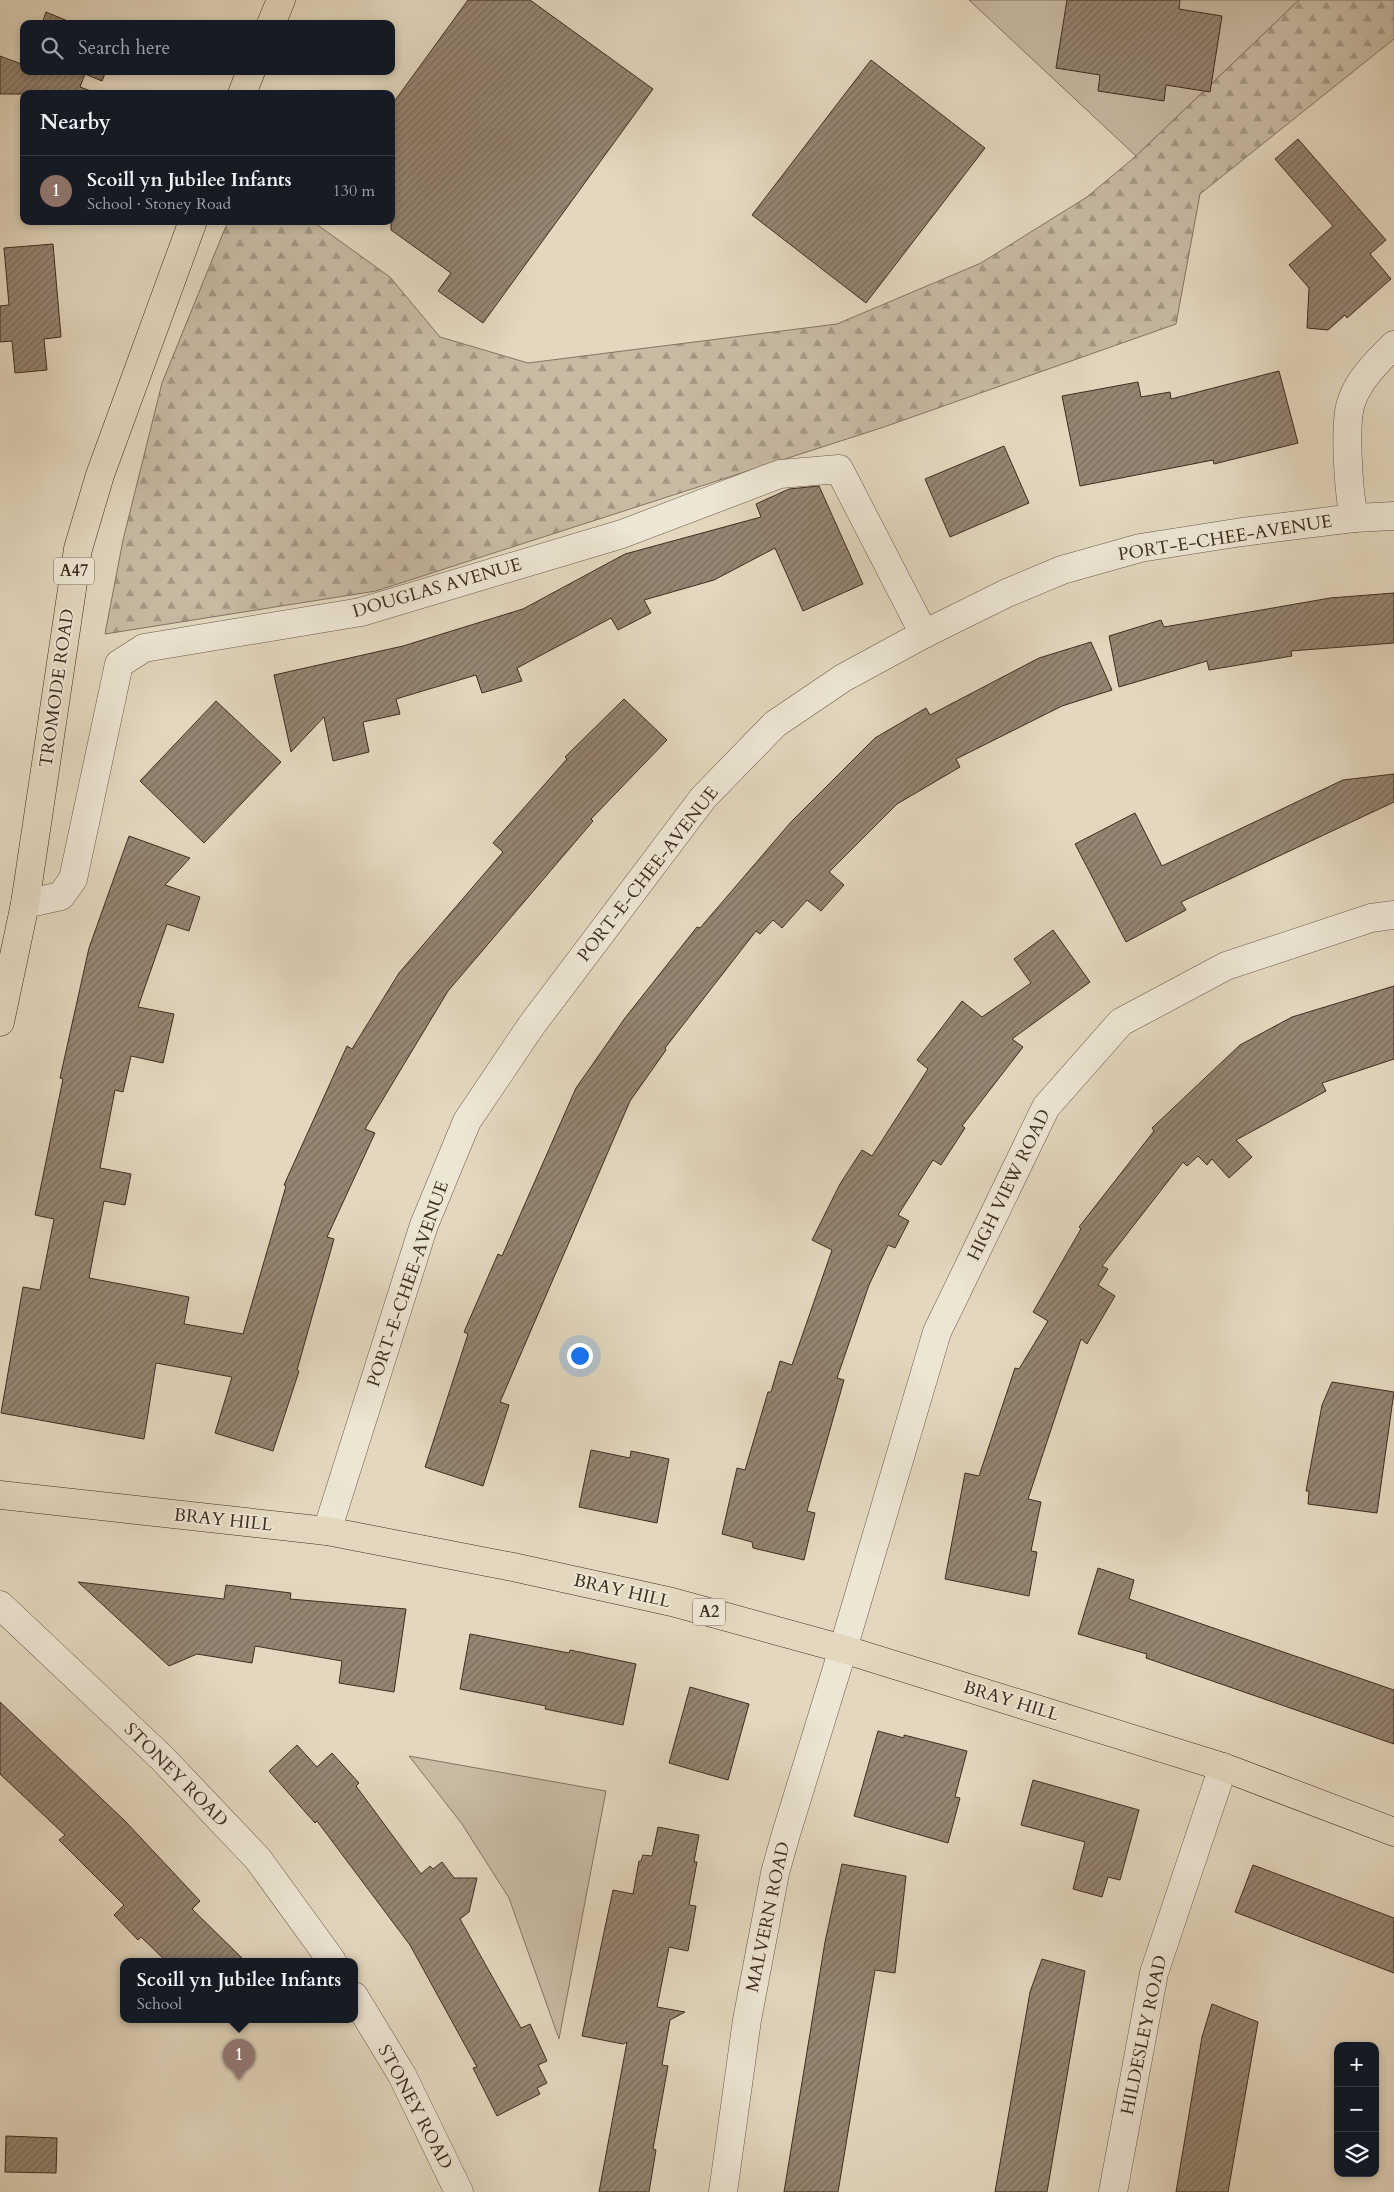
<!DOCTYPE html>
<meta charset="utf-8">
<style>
:root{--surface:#171b24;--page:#20242c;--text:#f1f3f6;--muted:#9ea1a6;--line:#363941;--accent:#c59692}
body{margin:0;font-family:Cardo,serif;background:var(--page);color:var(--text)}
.controls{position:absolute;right:15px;bottom:15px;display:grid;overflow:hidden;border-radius:10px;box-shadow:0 2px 8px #0003}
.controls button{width:45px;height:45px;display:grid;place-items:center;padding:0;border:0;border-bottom:1px solid var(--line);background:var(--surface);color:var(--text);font:25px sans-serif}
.you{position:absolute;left:579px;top:1355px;width:18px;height:18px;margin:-12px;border:4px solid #fff;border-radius:50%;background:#1a73e8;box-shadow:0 0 0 8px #1a73e833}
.badge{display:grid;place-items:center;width:32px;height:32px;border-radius:50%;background:var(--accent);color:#fff;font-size:16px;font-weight:700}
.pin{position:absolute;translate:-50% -41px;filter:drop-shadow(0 1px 2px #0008)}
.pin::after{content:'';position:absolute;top:26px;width:18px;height:15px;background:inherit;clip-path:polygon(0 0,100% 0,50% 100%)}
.popup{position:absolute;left:120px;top:1958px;width:238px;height:65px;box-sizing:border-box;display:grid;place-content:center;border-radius:10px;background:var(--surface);filter:drop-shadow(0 1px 4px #0005);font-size:16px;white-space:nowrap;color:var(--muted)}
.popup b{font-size:19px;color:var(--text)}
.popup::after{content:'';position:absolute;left:50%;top:100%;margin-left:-10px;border:10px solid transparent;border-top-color:var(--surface)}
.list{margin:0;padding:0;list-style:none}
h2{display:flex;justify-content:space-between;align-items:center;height:65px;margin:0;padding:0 20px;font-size:21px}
h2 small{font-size:16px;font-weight:400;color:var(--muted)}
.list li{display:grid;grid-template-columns:32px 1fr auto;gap:15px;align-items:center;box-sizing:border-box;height:70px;padding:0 20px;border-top:1px solid var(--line)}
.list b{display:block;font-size:19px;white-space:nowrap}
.list p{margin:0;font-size:16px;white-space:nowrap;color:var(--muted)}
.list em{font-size:16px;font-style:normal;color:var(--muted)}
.icon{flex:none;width:28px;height:28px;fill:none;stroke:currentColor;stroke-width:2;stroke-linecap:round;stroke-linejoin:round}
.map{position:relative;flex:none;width:1394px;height:2192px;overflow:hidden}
.search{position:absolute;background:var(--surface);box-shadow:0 2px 8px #0003;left:20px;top:20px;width:375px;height:55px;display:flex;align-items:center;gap:12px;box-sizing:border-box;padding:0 18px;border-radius:10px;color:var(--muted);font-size:19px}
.panel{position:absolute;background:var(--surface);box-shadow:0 2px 8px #0003;left:20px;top:90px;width:375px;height:135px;border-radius:10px}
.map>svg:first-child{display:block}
.green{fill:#c7bba4;stroke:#837462}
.forest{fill:url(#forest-firs);stroke:#837462}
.building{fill:url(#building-hatch);stroke:#3f2d20}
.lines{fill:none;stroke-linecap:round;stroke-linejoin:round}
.minor-casing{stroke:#685848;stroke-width:29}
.tertiary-casing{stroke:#685848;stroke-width:29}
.primary-casing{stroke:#3f2d20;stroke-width:29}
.trunk-casing{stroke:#3f2d20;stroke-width:29}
.minor{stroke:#ede6d5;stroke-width:28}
.tertiary{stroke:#ede6d5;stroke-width:28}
.primary{stroke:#e3d8bf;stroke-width:28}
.trunk{stroke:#e3d8bf;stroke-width:28}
.labels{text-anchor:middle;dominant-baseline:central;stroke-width:4;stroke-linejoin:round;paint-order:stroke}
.shield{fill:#ede6d5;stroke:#736456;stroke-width:1}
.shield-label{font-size:16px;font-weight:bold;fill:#3f2d20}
.street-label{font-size:18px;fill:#3f2d20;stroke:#ede6d5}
</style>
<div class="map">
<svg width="1394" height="2192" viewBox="0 0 1394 2192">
<defs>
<pattern id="forest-firs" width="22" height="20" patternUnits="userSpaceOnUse" patternTransform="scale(1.25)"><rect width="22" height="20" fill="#c7bba4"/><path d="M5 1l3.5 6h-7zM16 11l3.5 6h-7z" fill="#a39885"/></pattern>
<pattern id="building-hatch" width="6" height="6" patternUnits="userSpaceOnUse" patternTransform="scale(1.25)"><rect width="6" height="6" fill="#948673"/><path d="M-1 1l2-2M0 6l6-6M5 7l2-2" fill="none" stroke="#7a6e5e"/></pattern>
</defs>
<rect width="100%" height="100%" fill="#e3d8bf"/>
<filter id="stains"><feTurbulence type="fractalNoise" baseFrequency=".004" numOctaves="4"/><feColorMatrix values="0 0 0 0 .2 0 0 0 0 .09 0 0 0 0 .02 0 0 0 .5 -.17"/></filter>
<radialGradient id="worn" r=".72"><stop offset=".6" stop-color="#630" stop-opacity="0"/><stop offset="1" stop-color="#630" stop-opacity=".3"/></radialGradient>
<g class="green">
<polygon points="969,0 1299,0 1136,156"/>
<polygon points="409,1756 606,1791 559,2039 509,1898 462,1824"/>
</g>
<polygon class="forest" points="1299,0 1394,0 1394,39 1200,194 1176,324 881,428 376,591 105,634 123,540 162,383 228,221 312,221 390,277 440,337 528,363 837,324 981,263 1087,197 1136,156"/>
<g class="building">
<polygon points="468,0 530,0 653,89 483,323 438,291 451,273 391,230 391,106"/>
<polygon points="1067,0 1180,0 1179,9 1222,16 1210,92 1166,85 1164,101 1098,91 1100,75 1056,68"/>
<polygon points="46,12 75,24 42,24"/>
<polygon points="0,56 24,65 24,71 106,71 102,81 85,74 80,87 91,91 90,94 0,94"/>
<polygon points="871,60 985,148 866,303 752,215"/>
<polygon points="1298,139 1386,240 1370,254 1391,279 1347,318 1345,315 1328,330 1307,328 1309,288 1289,265 1333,226 1275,159"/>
<polygon points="53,244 61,337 44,339 47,370 15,373 12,341 0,342 0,306 9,305 4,248"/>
<polygon points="1279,371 1298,443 1214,464 1213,460 1080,486 1062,396 1138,382 1141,397 1170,392 1171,399"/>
<polygon points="1004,446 1029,503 950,537 925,479"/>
<polygon points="819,486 863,584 803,611 775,548 714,580 644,600 651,613 618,630 611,618 517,668 522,681 482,693 476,675 396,699 400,714 363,722 369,752 333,761 324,717 291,752 274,675 403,646 523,609 625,554 761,517 756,504 789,489"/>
<polygon points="1394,593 1394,643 1291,651 1292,656 1209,670 1207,661 1119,687 1109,636 1161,620 1164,627 1330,598"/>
<polygon points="1091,642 1112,690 1062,706 956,759 960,767 897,804 829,872 844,885 821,911 807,900 782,928 773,920 760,934 756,931 665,1048 666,1050 630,1101 500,1402 509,1405 483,1486 425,1467 468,1334 464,1332 498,1254 502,1256 576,1088 625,1018 697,927 700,928 791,822 875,738 926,708 930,715 1039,658"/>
<polygon points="624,699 667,740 591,819 593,821 448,991 365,1129 375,1133 327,1237 334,1239 297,1370 299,1371 273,1451 215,1433 232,1377 156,1363 144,1439 1,1413 23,1287 40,1290 54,1219 35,1215 63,1079 60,1078 89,948 129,836 190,858 165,885 200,897 189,931 167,924 138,1007 174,1014 163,1063 131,1056 123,1092 115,1090 100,1168 131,1174 125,1205 104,1201 89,1278 189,1297 184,1324 243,1334 286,1186 284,1185 347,1046 352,1049 399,973 503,852 493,843 567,759 565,757"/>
<polygon points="216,701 281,762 204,843 140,781"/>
<polygon points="1394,774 1394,802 1181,902 1186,910 1126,942 1075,844 1135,813 1162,866 1343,780"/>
<polygon points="1053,930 1090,982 1012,1039 1023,1047 962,1126 965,1128 941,1165 933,1160 898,1215 909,1221 895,1248 888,1245 869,1285 837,1378 844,1380 807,1511 815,1513 804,1560 753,1548 752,1542 722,1534 737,1468 745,1470 768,1392 771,1392 780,1361 792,1365 832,1250 812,1240 840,1184 862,1150 872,1156 928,1069 917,1060 962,1001 982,1017 1031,983 1014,959"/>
<polygon points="1394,986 1394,1059 1322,1083 1326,1091 1236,1140 1252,1157 1229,1178 1212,1159 1207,1165 1198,1156 1187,1166 1183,1162 1102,1266 1108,1269 1098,1285 1115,1296 1087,1344 1081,1339 1028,1499 1041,1502 1031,1551 1037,1552 1029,1596 945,1579 965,1473 979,1476 1015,1368 1019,1369 1048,1321 1033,1312 1081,1229 1079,1227 1154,1131 1152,1128 1240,1045 1292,1017"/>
<polygon points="1332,1382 1394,1392 1377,1513 1308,1504 1309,1491 1306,1491 1322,1405"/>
<polygon points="591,1450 630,1458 631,1451 669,1459 657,1523 579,1507"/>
<polygon points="1098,1568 1134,1580 1129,1599 1394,1690 1394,1744 1146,1658 1147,1654 1078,1634"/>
<polygon points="78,1582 224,1599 226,1585 291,1593 290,1599 406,1609 394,1692 339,1683 342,1661 255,1646 252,1663 197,1654 169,1666"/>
<polygon points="470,1634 569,1653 570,1650 636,1664 623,1725 545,1709 546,1706 460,1689"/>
<polygon points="690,1687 749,1704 728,1780 669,1763"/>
<polygon points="0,1702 125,1821 200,1901 192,1909 245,1961 166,1961 141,1937 138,1940 114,1915 124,1905 59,1840 65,1835 0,1774"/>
<polygon points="878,1731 904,1738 904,1735 967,1751 955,1797 960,1798 948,1843 854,1816"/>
<polygon points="297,1745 317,1767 332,1753 359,1783 356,1786 421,1874 430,1866 433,1869 442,1862 454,1878 477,1878 469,1912 460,1919 521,2028 530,2024 547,2061 538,2065 547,2083 537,2088 540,2094 497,2116 473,2068 477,2067 410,1945 317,1821 315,1823 269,1771"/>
<polygon points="1033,1780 1139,1810 1120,1880 1108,1877 1102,1897 1073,1889 1085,1842 1021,1825"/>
<polygon points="658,1827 699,1835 694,1862 697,1862 689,1905 696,1906 688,1951 669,1947 657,2007 685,2012 670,2020 662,2065 668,2066 653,2149 656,2150 649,2192 599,2192 627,2042 623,2044 582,2036 613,1890 633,1894 639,1861 641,1861 643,1855 652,1856"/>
<polygon points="842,1864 906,1876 895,1973 875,1970 838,2192 784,2192 825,1942"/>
<polygon points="1253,1865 1394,1918 1394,1973 1235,1912"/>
<polygon points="1042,1959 1085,1971 1047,2192 995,2192 1030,1992"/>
<polygon points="1212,2004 1258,2022 1228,2192 1176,2192 1202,2037"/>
<polygon points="6,2136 57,2138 56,2173 5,2172"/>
</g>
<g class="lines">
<defs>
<g id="minor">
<path d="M1354 518C1349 494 1343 422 1352 400 1360 378 1378 361 1394 345"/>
<polyline points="25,904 61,896 73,879 119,664 144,648 361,612 622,534 780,474 839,469 924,634"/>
<polyline points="327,1531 424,1225 467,1121 531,1026 703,798 775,724 843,678 924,634 1007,593 1062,570 1140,548 1242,532 1354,518 1394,516"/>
<polyline points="723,2192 747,2020 775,1873 786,1834 843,1649 937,1332 1046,1107 1121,1022 1226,966 1371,918 1394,915"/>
<polyline points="1113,2192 1154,1973 1223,1767"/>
</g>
<g id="tertiary">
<polyline points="0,1605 162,1758 258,1859 332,1961"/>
<polyline points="354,1996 402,2075 459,2192"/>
</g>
<g id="primary">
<polyline points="271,24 281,0"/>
<polyline points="242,94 251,71"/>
<polyline points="0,1022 25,904 78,549 100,475 193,221"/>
</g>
<polyline id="trunk" points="0,1495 327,1531 513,1567 672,1602 843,1649 1223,1767 1394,1832"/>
</defs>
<use href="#minor" class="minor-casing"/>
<use href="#tertiary" class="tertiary-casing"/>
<use href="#primary" class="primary-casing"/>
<use href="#trunk" class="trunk-casing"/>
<use href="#minor" class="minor"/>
<use href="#tertiary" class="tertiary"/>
<use href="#primary" class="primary"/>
<use href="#trunk" class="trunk"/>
</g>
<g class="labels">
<g class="shield">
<rect x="54" y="557.5" width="40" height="27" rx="4"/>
<rect x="693" y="1598.5" width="32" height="27" rx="4"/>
</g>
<g class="shield-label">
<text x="74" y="571">A47</text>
<text x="709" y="1612">A2</text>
</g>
<g class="street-label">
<text transform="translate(1225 538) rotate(-9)">PORT-E-CHEE-AVENUE</text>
<text transform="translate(437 588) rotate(-16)">DOUGLAS AVENUE</text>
<text transform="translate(57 688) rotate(-82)">TROMODE ROAD</text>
<text transform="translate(648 874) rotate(-52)">PORT-E-CHEE-AVENUE</text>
<text transform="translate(1009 1185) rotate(-64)">HIGH VIEW ROAD</text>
<text transform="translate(408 1284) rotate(-71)">PORT-E-CHEE-AVENUE</text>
<text transform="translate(223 1520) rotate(6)">BRAY HILL</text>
<text transform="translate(622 1591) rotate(13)">BRAY HILL</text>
<text transform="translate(1011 1701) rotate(17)">BRAY HILL</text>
<text transform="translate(176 1775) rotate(45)">STONEY ROAD</text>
<text transform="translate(768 1917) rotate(-78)">MALVERN ROAD</text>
<text transform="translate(1144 2035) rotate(-78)">HILDESLEY ROAD</text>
<text transform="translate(415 2107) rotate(62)">STONEY ROAD</text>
</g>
</g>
<rect width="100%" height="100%" filter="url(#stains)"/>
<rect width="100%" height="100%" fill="url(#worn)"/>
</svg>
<div class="controls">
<button>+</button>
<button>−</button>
<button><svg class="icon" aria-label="layers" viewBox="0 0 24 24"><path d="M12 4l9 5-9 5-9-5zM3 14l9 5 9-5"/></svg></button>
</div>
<div class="you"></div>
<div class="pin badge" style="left:239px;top:2080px;background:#8d6e63">1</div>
<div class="popup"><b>Scoill yn Jubilee Infants</b>School</div>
<div class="search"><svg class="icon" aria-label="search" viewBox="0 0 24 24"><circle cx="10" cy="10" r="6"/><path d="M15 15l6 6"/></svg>Search here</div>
<section class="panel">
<h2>Nearby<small></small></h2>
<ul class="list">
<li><span class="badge" style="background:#8d6e63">1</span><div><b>Scoill yn Jubilee Infants</b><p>School · Stoney Road</p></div><em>130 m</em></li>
</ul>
</section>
</div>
